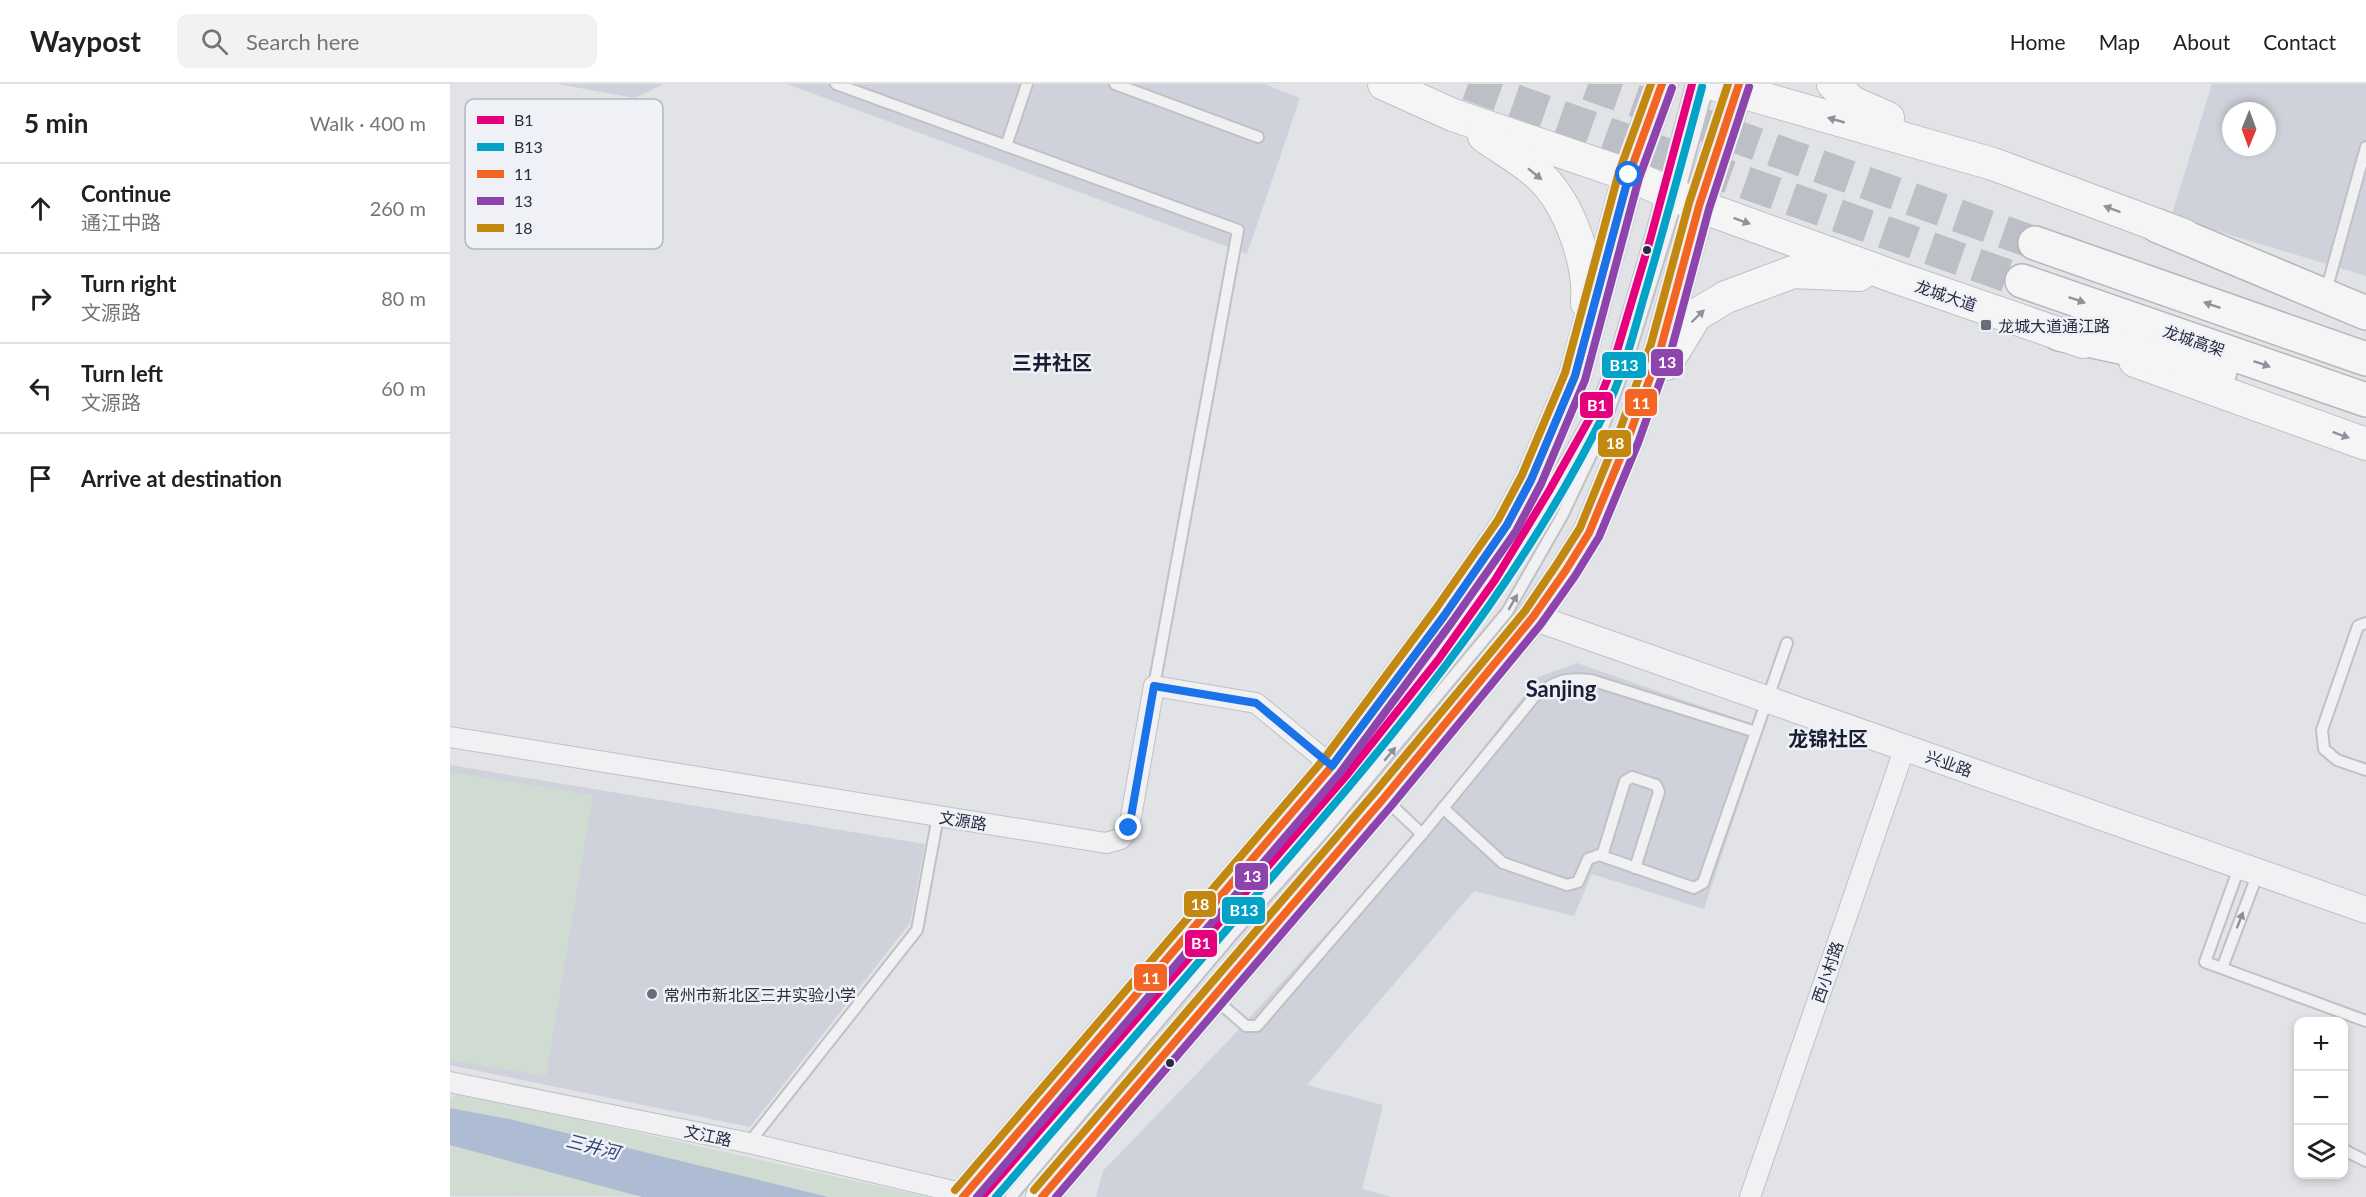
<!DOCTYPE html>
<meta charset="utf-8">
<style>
:root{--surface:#fff;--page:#f2f2f2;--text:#202124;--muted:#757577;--line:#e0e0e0}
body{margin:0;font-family:Lato,"Noto Sans SC",sans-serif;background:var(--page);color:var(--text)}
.controls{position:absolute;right:18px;bottom:18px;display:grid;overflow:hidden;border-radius:12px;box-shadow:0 3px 9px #0003}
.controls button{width:54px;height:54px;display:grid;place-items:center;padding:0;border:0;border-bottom:2px solid var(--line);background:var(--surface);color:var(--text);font:30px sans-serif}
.compass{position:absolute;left:1772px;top:18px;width:54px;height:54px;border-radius:50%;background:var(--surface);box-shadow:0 3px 9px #0003;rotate:181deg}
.stop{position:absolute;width:18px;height:18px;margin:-14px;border:4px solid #1a73e8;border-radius:50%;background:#fff}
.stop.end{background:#1a73e8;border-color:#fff;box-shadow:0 2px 6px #0008}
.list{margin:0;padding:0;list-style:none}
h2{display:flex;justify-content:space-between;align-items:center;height:78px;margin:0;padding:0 24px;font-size:26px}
h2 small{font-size:20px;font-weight:400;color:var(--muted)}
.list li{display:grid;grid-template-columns:39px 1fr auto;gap:18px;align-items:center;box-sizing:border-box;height:90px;padding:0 24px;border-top:2px solid var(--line)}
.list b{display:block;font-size:22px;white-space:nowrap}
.list p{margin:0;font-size:20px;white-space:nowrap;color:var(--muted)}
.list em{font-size:20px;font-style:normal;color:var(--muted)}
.icon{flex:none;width:33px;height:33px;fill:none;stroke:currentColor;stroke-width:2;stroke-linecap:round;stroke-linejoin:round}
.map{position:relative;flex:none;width:1916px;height:1113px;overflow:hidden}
header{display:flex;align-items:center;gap:36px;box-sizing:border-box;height:84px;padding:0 30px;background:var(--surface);border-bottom:2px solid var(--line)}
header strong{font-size:28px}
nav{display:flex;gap:33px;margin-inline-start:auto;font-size:21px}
.search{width:420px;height:54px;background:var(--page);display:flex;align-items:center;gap:15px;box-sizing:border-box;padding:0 21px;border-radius:12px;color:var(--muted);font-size:22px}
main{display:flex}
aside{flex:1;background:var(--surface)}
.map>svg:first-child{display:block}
.built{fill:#cfd2da;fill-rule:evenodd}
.green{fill:#d0dbd2}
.water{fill:#aebcd3}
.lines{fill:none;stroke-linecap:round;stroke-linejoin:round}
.trunk-tunnel{stroke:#bcbfc6;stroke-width:33;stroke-dasharray:33 16;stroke-linecap:butt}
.service-casing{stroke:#bfc1c5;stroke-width:14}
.minor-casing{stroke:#bfc1c5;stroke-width:22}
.tertiary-casing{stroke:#bfc1c5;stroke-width:28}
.primary-casing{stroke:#bec0c5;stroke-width:34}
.trunk-casing{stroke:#b4b6bc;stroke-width:36}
.service{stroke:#f1f1f3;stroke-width:10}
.minor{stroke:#f1f1f3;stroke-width:20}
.tertiary{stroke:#f1f1f3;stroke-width:26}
.primary{stroke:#f5f5f6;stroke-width:32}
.trunk{stroke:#f5f5f6;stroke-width:33}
.bus-1-casing{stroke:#eff1f7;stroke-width:12}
.bus-2-casing{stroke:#eff1f7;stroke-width:12}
.bus-3-casing{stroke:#eff1f7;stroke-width:12}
.bus-4-casing{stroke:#eff1f7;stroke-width:12}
.bus-5-casing{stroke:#eff1f7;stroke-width:12}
.bus-1{stroke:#e5007d;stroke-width:8}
.bus-2{stroke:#02a3c7;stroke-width:8}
.bus-3{stroke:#f26522;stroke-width:8}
.bus-4{stroke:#8e44ad;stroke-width:8}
.bus-5{stroke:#c38810;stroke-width:8}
.oneway{fill:#8e929c}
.oneway2{fill:#8c909a}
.route{stroke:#1a73e8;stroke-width:8}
.bus-dot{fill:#272e41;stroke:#eff1f7;stroke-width:2}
.poi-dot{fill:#686d7b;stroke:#eff1f7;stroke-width:2}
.labels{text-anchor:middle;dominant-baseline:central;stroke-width:5;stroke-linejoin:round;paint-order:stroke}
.street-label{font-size:16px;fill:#272e41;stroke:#eff1f7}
.poi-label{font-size:16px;fill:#272e41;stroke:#eff1f7;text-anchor:start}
.water-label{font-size:18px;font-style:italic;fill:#2f4778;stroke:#eff1f7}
.quarter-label{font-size:20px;font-weight:bold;fill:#191f32;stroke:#eff1f7}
.district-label{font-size:22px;font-weight:bold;fill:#191f32;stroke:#eff1f7}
.key{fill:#eff1f7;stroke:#b3b6c0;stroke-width:1.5}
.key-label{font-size:16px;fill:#272e41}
.line-badge{stroke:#eff1f7;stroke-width:2}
.badge-label{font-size:16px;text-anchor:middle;font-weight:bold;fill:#fff}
</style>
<header>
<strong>Waypost</strong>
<div class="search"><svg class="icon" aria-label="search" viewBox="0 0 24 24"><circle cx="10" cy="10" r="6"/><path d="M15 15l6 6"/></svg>Search here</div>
<nav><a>Home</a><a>Map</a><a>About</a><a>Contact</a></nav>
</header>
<main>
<aside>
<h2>5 min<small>Walk · 400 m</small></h2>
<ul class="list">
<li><svg class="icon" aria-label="ahead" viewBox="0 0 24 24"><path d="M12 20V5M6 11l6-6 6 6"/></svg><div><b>Continue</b><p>通江中路</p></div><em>260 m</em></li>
<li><svg class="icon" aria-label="right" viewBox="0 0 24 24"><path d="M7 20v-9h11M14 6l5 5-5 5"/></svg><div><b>Turn right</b><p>文源路</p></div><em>80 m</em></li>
<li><svg class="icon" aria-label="left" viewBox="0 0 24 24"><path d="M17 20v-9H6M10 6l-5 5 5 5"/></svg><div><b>Turn left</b><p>文源路</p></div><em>60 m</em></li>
<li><svg class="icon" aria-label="arrive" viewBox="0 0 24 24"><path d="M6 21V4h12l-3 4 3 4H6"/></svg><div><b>Arrive at destination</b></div></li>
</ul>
</aside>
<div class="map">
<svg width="1916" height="1113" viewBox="0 0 1916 1113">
<rect width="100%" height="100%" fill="#e1e3e7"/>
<g class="built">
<polygon points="107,0 214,0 185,14"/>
<polygon points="337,0 814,0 850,14 797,170"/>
<path d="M1762 0H1916V192L1721 133ZM1781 27H1817V63H1781Z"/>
<polygon points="1127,579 1314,644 1254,825 1142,790 1124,832 1024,807 857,1001 933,1021 912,1105 942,1113 646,1113 653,1087 779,956 964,754 1088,593"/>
<polygon points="0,681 475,760 460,839 300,1043 0,981"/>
</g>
<g class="green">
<polygon points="0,688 143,711 96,992 0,976"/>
<polygon points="10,1009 477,1113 0,1112 0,1014"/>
</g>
<polygon class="water" points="0,1024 59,1035 378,1113 192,1113 0,1061"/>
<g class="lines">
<g class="trunk-tunnel">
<polyline points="1018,0 1572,197"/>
<polyline points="1138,0 1585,159"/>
</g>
<defs>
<g id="service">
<polyline points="386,0 788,146 704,602"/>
<polyline points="665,0 808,53"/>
<polyline points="556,62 577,0"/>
<polyline points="1878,200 1916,63"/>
<polyline points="1916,539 1908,542 1872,646 1874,665 1887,676 1916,686"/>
<polyline points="935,715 972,750"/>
<polyline points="993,724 1053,779 1117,801 1128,798 1138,775 1149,771 1244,804 1253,799 1337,559"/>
<polyline points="1152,772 1175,697 1182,693 1206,701 1209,708 1185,784"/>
<polyline points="1790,781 1755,878 1916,937"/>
<polyline points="808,793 896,692 988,576 1045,496 1099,407 1145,325 1161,287 1200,156 1242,0"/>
<polyline points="1772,884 1808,789"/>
<path d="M764 914 796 942H807L972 750 1084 613C1105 597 1115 593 1141 596L1306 648"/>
<polyline points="299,1059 467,846 488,732"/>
<polyline points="1894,1066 1916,1077"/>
<polyline points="561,1113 781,852 872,750 1057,528 1112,432 1150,352 1180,268 1228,113 1259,0"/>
</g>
<g id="minor">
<polyline points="0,653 656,759 671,755 679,744 704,602 806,619 882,682"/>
<polyline points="0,998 299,1059 515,1110"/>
<polyline points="1300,1113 1455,663"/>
</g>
<polyline id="tertiary" points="1083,533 1916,826"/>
<g id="primary">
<polyline points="934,0 1003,31 1179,91 1249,122 1448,194 1633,258"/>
<polyline points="1263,0 1543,80 1734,151"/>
<polyline points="1383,0 1402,18 1438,34"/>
<path d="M1034 52C1052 65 1074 77 1090 92 1120 121 1140 179 1137 219"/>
<polyline points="1685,277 1916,360"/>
<polyline points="1216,280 1246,231 1276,213 1343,188 1409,191"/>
<polyline points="513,1113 882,682 994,532 1057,441 1081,396 1125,292 1179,91 1212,0"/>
<polyline points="592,1113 934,714 1083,533 1116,486 1139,449 1178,355 1211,263 1249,122 1289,0"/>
</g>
<g id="trunk">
<polyline points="1708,142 1916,229"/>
<polyline points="1585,159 1916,275"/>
<polyline points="1572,197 1916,316"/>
<polyline points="1609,250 1737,277 1770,288"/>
</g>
</defs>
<use href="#service" class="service-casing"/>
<use href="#minor" class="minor-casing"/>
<use href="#tertiary" class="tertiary-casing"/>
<use href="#primary" class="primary-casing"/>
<use href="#trunk" class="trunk-casing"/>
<use href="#service" class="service"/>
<use href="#minor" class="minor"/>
<use href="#tertiary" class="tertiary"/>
<use href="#primary" class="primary"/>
<use href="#trunk" class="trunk"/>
<defs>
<polyline id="bus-1" points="532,1113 896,692 988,576 1045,496 1099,407 1145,325 1161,287 1200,156 1242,0"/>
<path id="bus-2" d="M546 1113C634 1011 722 910 809 808 938 659 1066 508 1154 330 1172 294 1182 255 1193 216 1214 145 1233 74 1252 3"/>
<g id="bus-3">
<polyline points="513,1113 882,682 994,532 1057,441 1081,396 1125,292 1179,91 1212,0"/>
<polyline points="592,1113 934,714 1083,533 1116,486 1139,449 1178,355 1211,263 1249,122 1289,0"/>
</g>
<g id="bus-4">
<polyline points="527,1113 890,689 1002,538 1066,447 1091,400 1135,296 1189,94 1222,4"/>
<polyline points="606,1113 942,721 1091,540 1125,492 1149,453 1188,359 1221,267 1259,125 1299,3"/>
</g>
<g id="bus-5">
<polyline points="505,1106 874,675 985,526 1048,436 1072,391 1115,289 1169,88 1201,0"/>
<polyline points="584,1106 926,707 1075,527 1107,480 1130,444 1168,351 1201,260 1239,119 1278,0"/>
</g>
</defs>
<use href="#bus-1" class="bus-1-casing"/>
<use href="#bus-2" class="bus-2-casing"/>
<use href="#bus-3" class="bus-3-casing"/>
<use href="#bus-4" class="bus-4-casing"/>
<use href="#bus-5" class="bus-5-casing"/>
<use href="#bus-1" class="bus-1"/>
<use href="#bus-2" class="bus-2"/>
<use href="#bus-3" class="bus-3"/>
<use href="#bus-4" class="bus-4"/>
<use href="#bus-5" class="bus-5"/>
</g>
<defs><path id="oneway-solid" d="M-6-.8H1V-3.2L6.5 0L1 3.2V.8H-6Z" transform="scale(1.5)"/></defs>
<g class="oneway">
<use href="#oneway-solid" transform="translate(1386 36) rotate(-164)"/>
<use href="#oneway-solid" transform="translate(1085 90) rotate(39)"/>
<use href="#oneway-solid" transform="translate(1662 125) rotate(-159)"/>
<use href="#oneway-solid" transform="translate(1292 137) rotate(20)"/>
<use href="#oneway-solid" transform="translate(1627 216) rotate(19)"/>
<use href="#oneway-solid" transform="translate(1762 221) rotate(-161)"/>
<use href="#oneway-solid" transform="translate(1248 232) rotate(-44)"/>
<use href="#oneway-solid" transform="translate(1812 280) rotate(19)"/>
<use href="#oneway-solid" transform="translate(1891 351) rotate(20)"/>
</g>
<g class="oneway2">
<use href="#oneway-solid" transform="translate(1063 518) rotate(-60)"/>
<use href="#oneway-solid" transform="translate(940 670) rotate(-50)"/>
<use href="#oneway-solid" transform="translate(1790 836) rotate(-69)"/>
</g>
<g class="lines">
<polyline class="route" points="679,744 704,602 806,619 882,682 994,532 1057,441 1081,396 1125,292 1179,91"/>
</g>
<g class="bus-dot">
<circle cx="1197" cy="166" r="5"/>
<circle cx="720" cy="979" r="5"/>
</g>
<g class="poi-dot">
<rect x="1530" y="235" width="12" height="12" rx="3"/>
<circle cx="202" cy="910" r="6"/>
</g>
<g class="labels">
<g class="street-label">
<text transform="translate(1496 211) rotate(19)">龙城大道</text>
<text transform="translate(1744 256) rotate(19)">龙城高架</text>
<text transform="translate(1499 679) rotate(19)">兴业路</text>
<text transform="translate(513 736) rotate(9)">文源路</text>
<text transform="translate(1377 888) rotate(-71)">西小村路</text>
<text transform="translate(258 1051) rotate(12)">文江路</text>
</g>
<g class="poi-label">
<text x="1548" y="241">龙城大道通江路</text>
<text x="214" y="910">常州市新北区三井实验小学</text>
</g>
<g class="water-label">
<text transform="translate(143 1062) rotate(14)">三井河</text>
</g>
<g class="quarter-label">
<text x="602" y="278">三井社区</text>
<text x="1378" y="654">龙锦社区</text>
</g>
<g class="district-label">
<text x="1111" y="604">Sanjing</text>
</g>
</g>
<rect x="15" y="15" width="198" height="150" rx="9" class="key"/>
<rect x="27" y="32" width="27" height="8" fill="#e5007d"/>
<rect x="27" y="59" width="27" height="8" fill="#02a3c7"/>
<rect x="27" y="86" width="27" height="8" fill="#f26522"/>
<rect x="27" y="113" width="27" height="8" fill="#8e44ad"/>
<rect x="27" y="140" width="27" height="8" fill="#c38810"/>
<g class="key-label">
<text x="64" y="42">B1</text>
<text x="64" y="69">B13</text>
<text x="64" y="96">11</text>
<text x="64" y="123">13</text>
<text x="64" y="150">18</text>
</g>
<g class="line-badge">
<rect x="1200" y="264" width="34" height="29" rx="6" fill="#8e44ad"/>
<rect x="1151" y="267" width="46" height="28" rx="6" fill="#02a3c7"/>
<rect x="1174" y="304" width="34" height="29" rx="6" fill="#f26522"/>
<rect x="1129" y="307" width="35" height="28" rx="6" fill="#e5007d"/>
<rect x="1147" y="345" width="35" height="29" rx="6" fill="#c38810"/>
<rect x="784" y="778" width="35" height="29" rx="6" fill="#8e44ad"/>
<rect x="733" y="806" width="34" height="28" rx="6" fill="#c38810"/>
<rect x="771" y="812" width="45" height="29" rx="6" fill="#02a3c7"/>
<rect x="734" y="845" width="34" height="29" rx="6" fill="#e5007d"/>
<rect x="683" y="879" width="35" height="29" rx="6" fill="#f26522"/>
</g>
<g class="badge-label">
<text x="1217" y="284">13</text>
<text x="1174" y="287">B13</text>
<text x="1191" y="325">11</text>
<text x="1147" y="327">B1</text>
<text x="1165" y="365">18</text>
<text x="802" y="798">13</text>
<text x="750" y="826">18</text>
<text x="794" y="832">B13</text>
<text x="751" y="865">B1</text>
<text x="701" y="900">11</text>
</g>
</svg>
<div class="controls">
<button>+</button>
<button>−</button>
<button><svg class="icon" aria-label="layers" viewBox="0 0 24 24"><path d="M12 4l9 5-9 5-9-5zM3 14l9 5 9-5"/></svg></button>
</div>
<svg class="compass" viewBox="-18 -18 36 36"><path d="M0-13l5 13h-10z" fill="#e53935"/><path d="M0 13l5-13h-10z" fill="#757577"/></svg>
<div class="stop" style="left:1179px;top:91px"></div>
<div class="stop end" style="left:679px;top:744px"></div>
</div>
</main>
